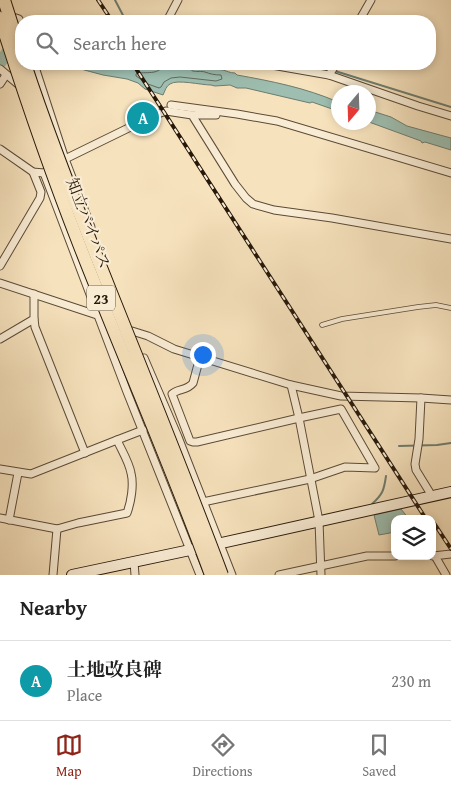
<!DOCTYPE html>
<meta charset="utf-8">
<style>
:root{--surface:#fff;--page:#f2f2f2;--text:#222;--muted:#767676;--line:#e0e0e0;--accent:#8f2418}
body{margin:0;font-family:"Gentium Book Plus","Noto Serif JP",serif;background:var(--page);color:var(--text)}
.controls{position:absolute;right:15px;bottom:15px;display:grid;overflow:hidden;border-radius:10px;box-shadow:0 2px 8px #0003}
.controls button{width:45px;height:45px;display:grid;place-items:center;padding:0;border:0;border-bottom:1px solid var(--line);background:var(--surface);color:var(--text);font:25px sans-serif}
.compass{position:absolute;left:331px;top:85px;width:45px;height:45px;border-radius:50%;background:var(--surface);box-shadow:0 2px 8px #0003;rotate:199deg}
.you{position:absolute;left:202px;top:354px;width:18px;height:18px;margin:-12px;border:4px solid #fff;border-radius:50%;background:#1a73e8;box-shadow:0 0 0 8px #1a73e833}
.badge{display:grid;place-items:center;width:32px;height:32px;border-radius:50%;background:var(--accent);color:#fff;font-size:16px;font-weight:700}
.pin{position:absolute;translate:-50% -50%;border:2px solid #fff;box-shadow:0 1px 5px #0006}
.list{margin:0;padding:0;list-style:none}
h2{display:flex;justify-content:space-between;align-items:center;height:65px;margin:0;padding:0 20px;font-size:21px}
h2 small{font-size:16px;font-weight:400;color:var(--muted)}
.list li{display:grid;grid-template-columns:32px 1fr auto;gap:15px;align-items:center;box-sizing:border-box;height:80px;padding:0 20px;border-top:1px solid var(--line)}
.list b{display:block;font-size:19px;white-space:nowrap}
.list p{margin:0;font-size:16px;white-space:nowrap;color:var(--muted)}
.list em{font-size:16px;font-style:normal;color:var(--muted)}
.icon{flex:none;width:28px;height:28px;fill:none;stroke:currentColor;stroke-width:2;stroke-linecap:round;stroke-linejoin:round}
.map{position:relative;flex:none;width:451px;height:575px;overflow:hidden}
.search{position:absolute;background:var(--surface);box-shadow:0 2px 8px #0003;left:15px;right:15px;top:15px;height:55px;display:flex;align-items:center;gap:12px;box-sizing:border-box;padding:0 18px;border-radius:20px;color:var(--muted);font-size:19px}
.sheet{height:145px;background:var(--surface)}
nav{display:flex;justify-content:space-around;align-items:center;box-sizing:border-box;height:70px;border-top:1px solid var(--line);background:var(--surface);font-size:14px;color:var(--muted)}
nav a{display:grid;justify-items:center;gap:2px}
nav .on{color:var(--accent)}
.map>svg:first-child{display:block}
.water{fill:#9dbeb0;stroke:#6e7c6e}
.lines{fill:none;stroke-linecap:round;stroke-linejoin:round}
.shore{stroke:#626b5d;stroke-width:1}
.stream{stroke:#6e7c6e;stroke-width:2}
.river{stroke:#9dbeb0;stroke-width:12}
.lane-casing{stroke:#5b4a37;stroke-width:5.5}
.street-casing{stroke:#5b4a37;stroke-width:9}
.secondary-casing{stroke:#27180a;stroke-width:12}
.lane{stroke:#f9ecd4;stroke-width:4}
.street{stroke:#f9ecd4;stroke-width:7}
.secondary{stroke:#f9ecd4;stroke-width:10}
.rail-casing{stroke:#27180a;stroke-width:4}
.rail{stroke:#f9ecd4;stroke-width:2;stroke-dasharray:5.5;stroke-linecap:butt}
.highway-bridge-casing{stroke:#27180a;stroke-width:14;stroke-linecap:butt}
.highway-bridge{stroke:#f6e2bd;stroke-width:12}
.labels{text-anchor:middle;dominant-baseline:central;stroke-width:4.5;stroke-linejoin:round;paint-order:stroke}
.shield{fill:#f9ecd4;stroke:#665847;stroke-width:1}
.shield-label{font-size:15px;font-weight:bold;fill:#27180a}
.street-label{font-size:16px;fill:#27180a;stroke:#f9ecd4}
</style>
<div class="map">
<svg width="451" height="575" viewBox="0 0 451 575">
<rect width="100%" height="100%" fill="#f6e2bd"/>
<filter id="stains"><feTurbulence type="fractalNoise" baseFrequency=".004" numOctaves="4"/><feColorMatrix values="0 0 0 0 .2 0 0 0 0 .09 0 0 0 0 .02 0 0 0 .5 -.17"/></filter>
<radialGradient id="worn" r=".72"><stop offset=".6" stop-color="#630" stop-opacity="0"/><stop offset="1" stop-color="#630" stop-opacity=".3"/></radialGradient>
<g class="water">
<path d="M62 64H117L119 66 133 68 185 64 208 68C213 70 218 69 223 70 227 71 230 73 235 73L237 75C271 81 306 88 338 102V111L312 102 310 103 246 88H237L230 85 215 86 211 85C201 85 177 79 170 84 166 86 165 91 163 95L145 89 138 83 127 79 103 75Z"/>
<polygon points="369,110 391,117 407,126 451,138 451,150 425,142 422,143 421,141 369,122"/>
<polygon points="401,509 409,519 395,519 395,532 379,535 374,515"/>
</g>
<g class="lines">
<path class="shore" d="M163 64C161 75 147 72 138 73L136 74V76L148 84 159 88 161 87 164 82 171 78 180 77 216 81 222 79 221 75C215 75 210 74 205 72 197 70 190 75 189 64"/>
<g class="stream">
<polyline points="115,0 126,21"/>
<polyline points="308,64 330,69"/>
<polyline points="335,71 451,107"/>
<polyline points="399,446 437,445 451,443"/>
<path d="M372 504C383 494 384 490 386 476"/>
</g>
<polyline class="river" points="0,63 13,44"/>
<defs>
<polyline id="lane" points="322,325 342,319 418,307 436,305 451,308"/>
<g id="street">
<polyline points="7,15 19,19 21,26"/>
<polyline points="167,21 178,0"/>
<polyline points="359,21 371,0"/>
<polyline points="34,64 65,159 91,227"/>
<polyline points="266,64 329,75 418,106 451,116"/>
<polyline points="0,69 19,85 21,86"/>
<polyline points="329,75 336,64"/>
<polyline points="0,84 6,75"/>
<polyline points="171,105 237,114 277,121 451,173"/>
<polyline points="192,115 216,115"/>
<polyline points="0,149 33,172 44,173 52,168"/>
<polyline points="63,160 155,115 166,111 192,115 235,184 246,198 253,204 274,210 332,218 451,239"/>
<polyline points="44,173 127,392 200,575"/>
<polyline points="0,266 40,198 41,192 33,172"/>
<polyline points="0,283 97,315 99,314"/>
<polyline points="34,319 35,327 85,453"/>
<polyline points="125,332 132,331 148,336 174,349 291,385 341,396 421,398 451,400"/>
<polyline points="0,339 34,319 34,294"/>
<path d="M200 357 193 383C187 391 178 388 172 394L190 441 193 442H197L299 418 341 409 375 468 345 467 310 479 203 502"/>
<polyline points="144,358 178,437 232,575"/>
<polyline points="291,385 299,418 319,521 321,575"/>
<polyline points="421,398 419,439 415,464 416,470 432,496"/>
<polyline points="0,469 31,474 117,440"/>
<path d="M0 518 57 529 78 523 127 513C131 502 134 485 131 473 129 462 122 451 117 440L143 430"/>
<polyline points="9,520 18,473"/>
<polyline points="433,556 451,554"/>
<polyline points="435,556 446,575"/>
<polyline points="134,562 135,575"/>
<polyline points="53,575 57,529"/>
<polyline points="279,575 367,556 395,556"/>
</g>
<polyline id="secondary" points="72,575 190,550 451,492"/>
</defs>
<use href="#lane" class="lane-casing"/>
<use href="#street" class="street-casing"/>
<use href="#secondary" class="secondary-casing"/>
<use href="#lane" class="lane"/>
<use href="#street" class="street"/>
<use href="#secondary" class="secondary"/>
<defs>
<g id="rail">
<polyline points="98,0 112,21"/>
<polyline points="133,64 426,519"/>
<polyline points="432,520 451,549"/>
</g>
</defs>
<use href="#rail" class="rail-casing"/>
<use href="#rail" class="rail"/>
<defs>
<g id="highway-bridge">
<polyline points="4,0 21,53"/>
<path d="M0 18C24 94 50 170 79 244 122 354 170 463 211 575"/>
<path d="M25 64C49 137 77 208 106 280 145 378 185 476 222 575"/>
</g>
</defs>
<use href="#highway-bridge" class="highway-bridge-casing"/>
<use href="#highway-bridge" class="highway-bridge"/>
</g>
<g class="labels">
<rect class="shield" x="87" y="285.5" width="28" height="25" rx="4"/>
<g class="shield-label">
<text x="101" y="298">23</text>
</g>
<g class="street-label">
<text transform="translate(89 223) rotate(69)">知立バイパス</text>
</g>
</g>
<rect width="100%" height="100%" filter="url(#stains)"/>
<rect width="100%" height="100%" fill="url(#worn)"/>
</svg>
<div class="controls">
<button><svg class="icon" aria-label="layers" viewBox="0 0 24 24"><path d="M12 4l9 5-9 5-9-5zM3 14l9 5 9-5"/></svg></button>
</div>
<svg class="compass" viewBox="-18 -18 36 36"><path d="M0-13l5 13h-10z" fill="#e53935"/><path d="M0 13l5-13h-10z" fill="#767676"/></svg>
<div class="you"></div>
<div class="pin badge" style="left:143px;top:118px;background:#0f9aa8">A</div>
<div class="search"><svg class="icon" aria-label="search" viewBox="0 0 24 24"><circle cx="10" cy="10" r="6"/><path d="M15 15l6 6"/></svg>Search here</div>
</div>
<section class="sheet">
<h2>Nearby<small></small></h2>
<ul class="list">
<li><span class="badge" style="background:#0f9aa8">A</span><div><b>土地改良碑</b><p>Place</p></div><em>230 m</em></li>
</ul>
</section>
<nav>
<a class="on"><svg class="icon" aria-label="map" viewBox="0 0 24 24"><path d="M3 6l6-2 6 2 6-2v14l-6 2-6-2-6 2zM9 4v14M15 6v14"/></svg>Map</a>
<a><svg class="icon" aria-label="directions" viewBox="0 0 24 24"><path d="M12 3l9 9-9 9-9-9zM9 14v-3h6M13 9l2 2-2 2"/></svg>Directions</a>
<a><svg class="icon" aria-label="saved" viewBox="0 0 24 24"><path d="M7 4h10v16l-5-4-5 4z"/></svg>Saved</a>
</nav>
